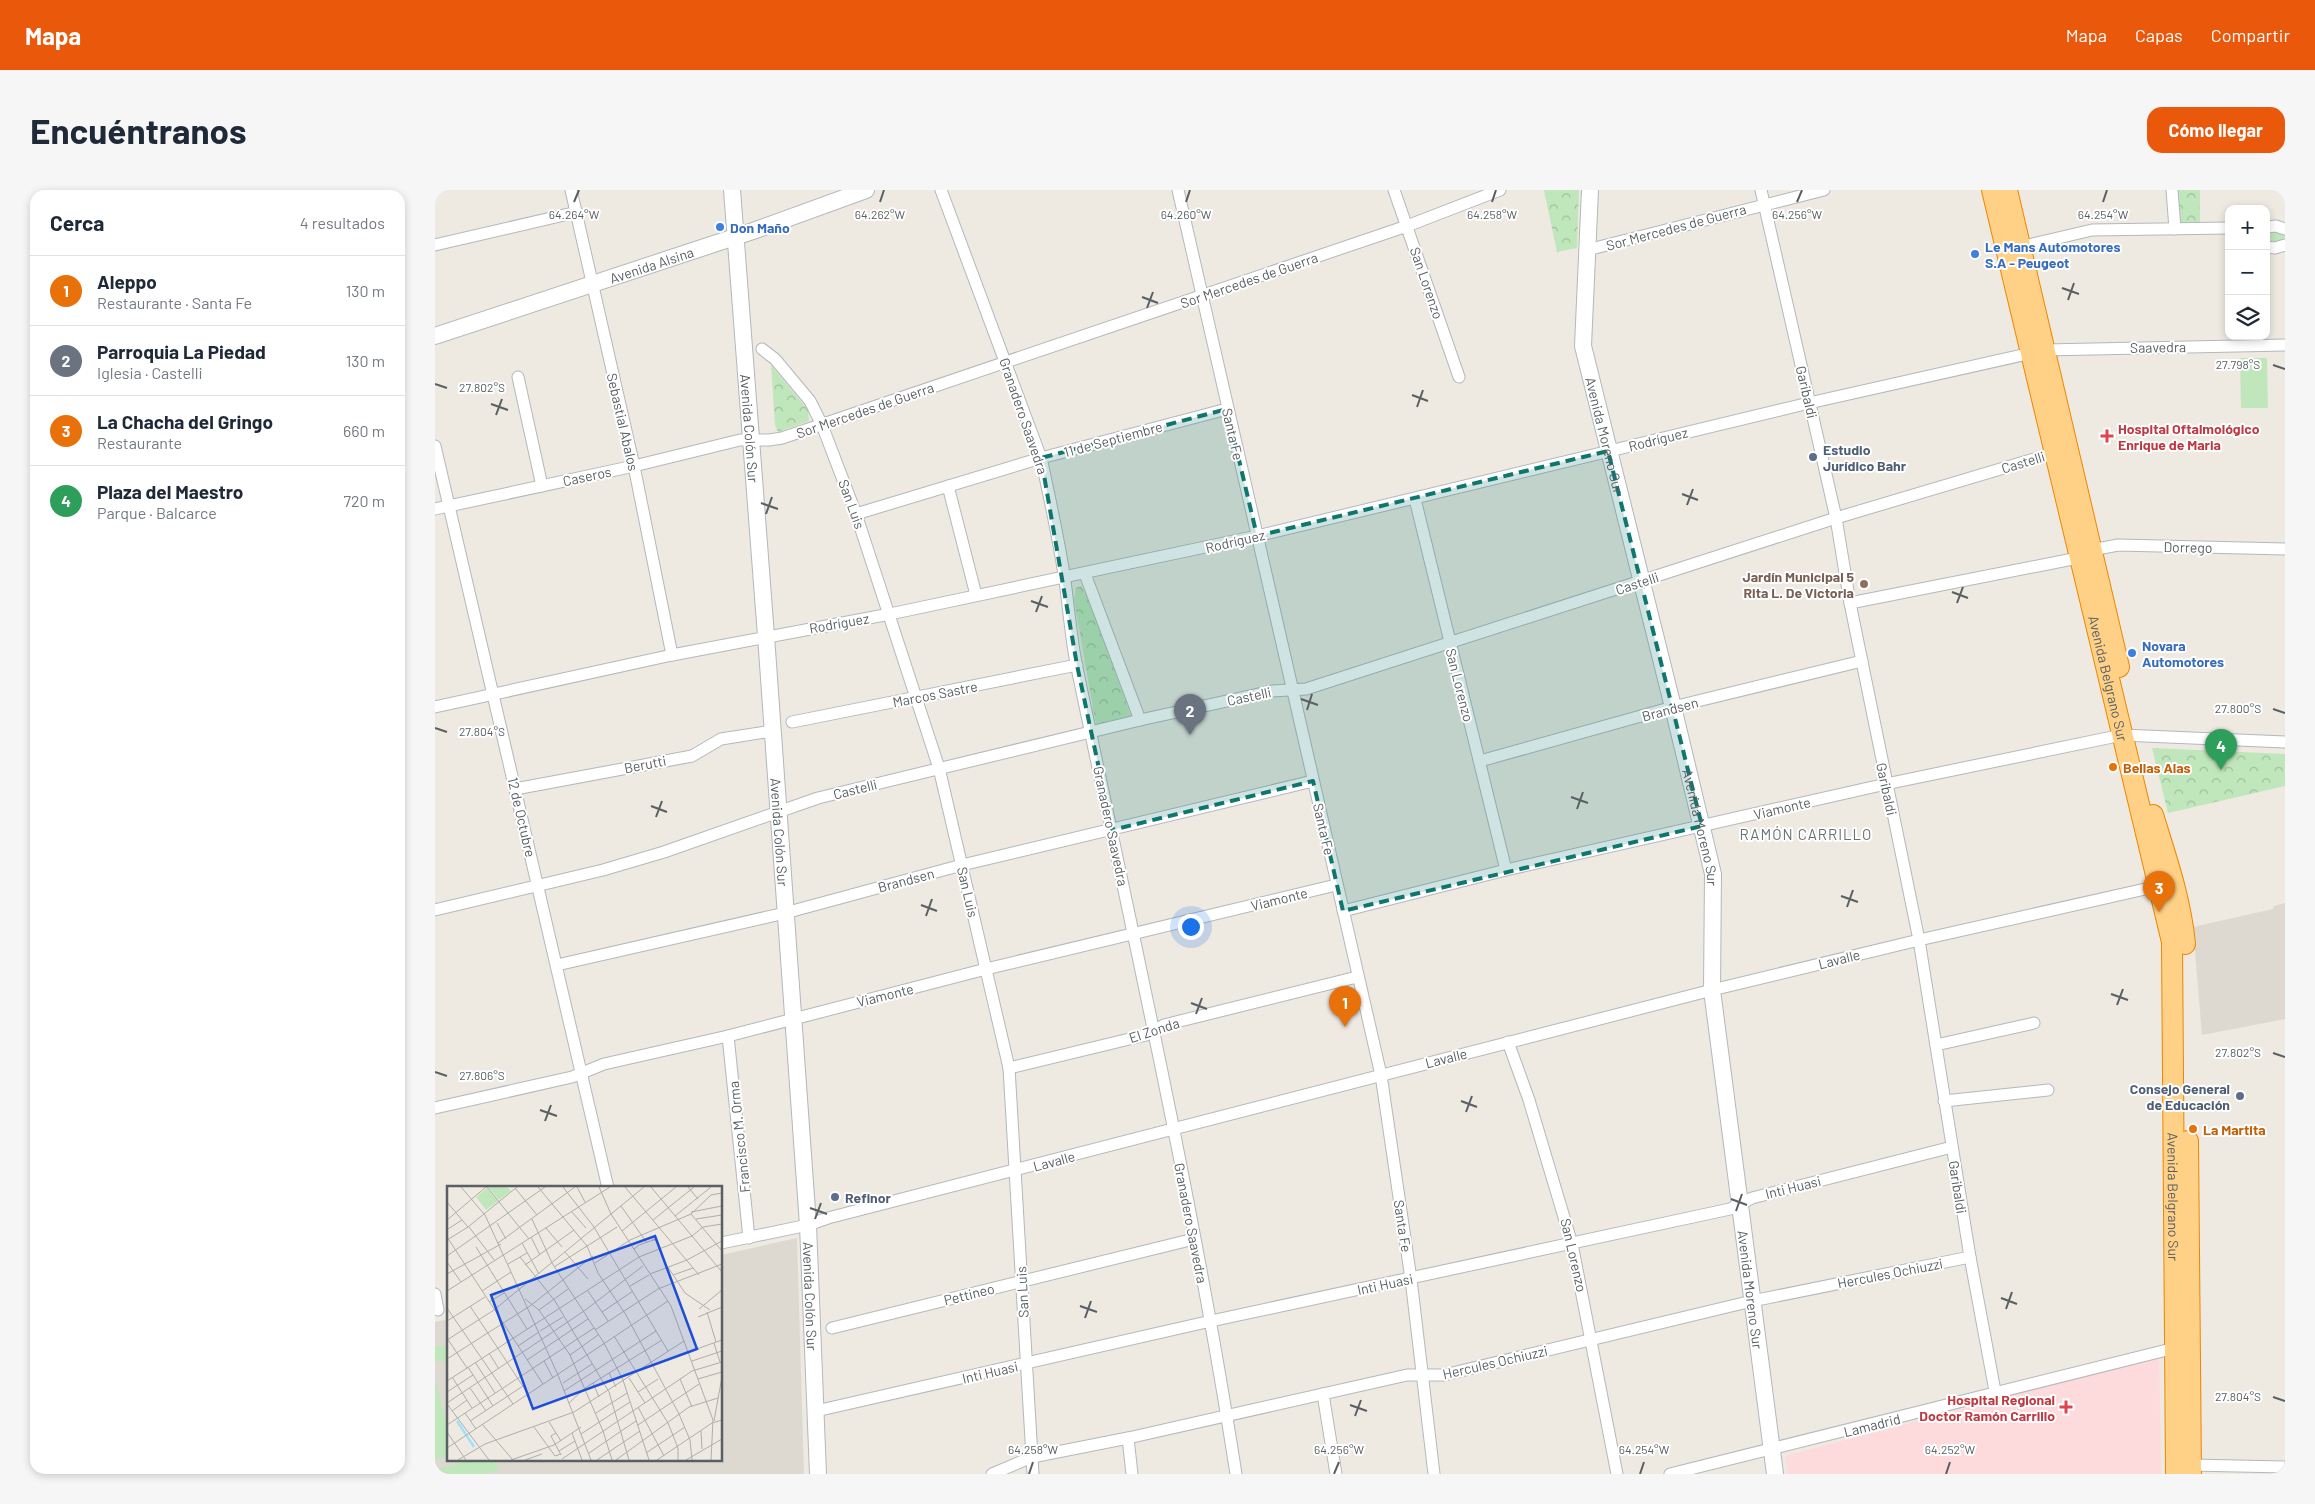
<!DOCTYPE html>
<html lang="es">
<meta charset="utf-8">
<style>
:root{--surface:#fff;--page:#f6f6f7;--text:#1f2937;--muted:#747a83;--line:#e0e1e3;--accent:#ea580c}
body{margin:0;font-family:Barlow,sans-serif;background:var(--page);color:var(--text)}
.controls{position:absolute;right:15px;top:15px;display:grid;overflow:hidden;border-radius:10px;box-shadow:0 2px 8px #0003}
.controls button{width:45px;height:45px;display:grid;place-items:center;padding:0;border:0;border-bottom:1px solid var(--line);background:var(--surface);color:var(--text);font:25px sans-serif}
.you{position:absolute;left:755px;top:736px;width:18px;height:18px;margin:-12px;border:4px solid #fff;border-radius:50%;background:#1a73e8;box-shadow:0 0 0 8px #1a73e833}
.badge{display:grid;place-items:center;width:32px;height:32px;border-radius:50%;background:var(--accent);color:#fff;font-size:16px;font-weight:700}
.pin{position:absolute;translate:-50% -41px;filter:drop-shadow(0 1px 2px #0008)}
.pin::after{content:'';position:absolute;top:26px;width:18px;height:15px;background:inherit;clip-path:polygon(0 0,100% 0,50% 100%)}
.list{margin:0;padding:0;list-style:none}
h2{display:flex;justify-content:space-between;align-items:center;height:65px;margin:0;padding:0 20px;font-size:21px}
h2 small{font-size:16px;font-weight:400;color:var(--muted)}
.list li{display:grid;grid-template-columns:32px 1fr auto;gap:15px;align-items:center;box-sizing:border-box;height:70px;padding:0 20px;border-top:1px solid var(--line)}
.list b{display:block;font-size:19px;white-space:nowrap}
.list p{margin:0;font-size:16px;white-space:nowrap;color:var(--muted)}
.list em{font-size:16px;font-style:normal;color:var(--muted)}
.icon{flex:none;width:28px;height:28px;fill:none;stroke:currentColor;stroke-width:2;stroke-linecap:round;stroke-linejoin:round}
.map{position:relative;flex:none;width:1850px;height:1284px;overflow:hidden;border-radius:15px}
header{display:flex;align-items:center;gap:30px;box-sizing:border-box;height:70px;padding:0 25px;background:var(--accent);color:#fff}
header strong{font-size:24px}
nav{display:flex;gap:28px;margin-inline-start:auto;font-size:18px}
.intro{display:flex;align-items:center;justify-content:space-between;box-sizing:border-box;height:120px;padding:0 30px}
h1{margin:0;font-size:35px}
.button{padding:12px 22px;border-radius:15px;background:var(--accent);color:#fff;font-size:18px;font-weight:700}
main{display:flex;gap:30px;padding:0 30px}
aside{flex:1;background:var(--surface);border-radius:15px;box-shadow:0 2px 8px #0003}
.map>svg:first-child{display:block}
.education{fill:#ddd8d0}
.medical{fill:#fddbdc}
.grass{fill:#c0e7bb}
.park{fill:url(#park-crowns)}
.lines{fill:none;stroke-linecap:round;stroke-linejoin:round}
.street-casing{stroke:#b4b8bd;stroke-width:13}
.secondary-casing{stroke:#b3b8bd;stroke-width:18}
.highway-casing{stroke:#ee8600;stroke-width:22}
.street{stroke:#fff;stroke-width:11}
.secondary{stroke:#fff;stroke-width:16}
.highway{stroke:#ffd186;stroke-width:20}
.marked{fill:#0f766e;fill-opacity:0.2;stroke:#0f766e;stroke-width:4;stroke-dasharray:10 6;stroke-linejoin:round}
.ticks{fill:none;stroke:#595f63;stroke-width:2}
.shop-dot{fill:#3f7fe0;stroke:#fff;stroke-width:2}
.health-dot{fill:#e0444e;stroke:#fff;stroke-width:2}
.service-dot{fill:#5c6f8a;stroke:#fff;stroke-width:2}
.education-dot{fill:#8d6e63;stroke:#fff;stroke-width:2}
.food-dot{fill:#e8710a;stroke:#fff;stroke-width:2}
.labels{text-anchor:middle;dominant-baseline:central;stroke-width:4;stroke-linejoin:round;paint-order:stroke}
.shop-label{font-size:14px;font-weight:bold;fill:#366cbe;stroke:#fff;text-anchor:start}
.street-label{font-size:14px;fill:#595f63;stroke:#fff}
.health-label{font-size:14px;font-weight:bold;fill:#be3a42;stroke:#fff;text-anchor:start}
.service-label{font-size:14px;font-weight:bold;fill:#4e5e75;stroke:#fff;text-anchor:start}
.education-label{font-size:14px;font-weight:bold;fill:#785e54;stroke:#fff;text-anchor:end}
.food-label{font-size:14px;font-weight:bold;fill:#c56008;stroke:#fff;text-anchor:start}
.neighbourhood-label{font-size:15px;letter-spacing:1px;fill:#6a7175;stroke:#fff}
.inset-river{fill:none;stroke:#9fe1ff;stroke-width:2.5}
.inset-road{fill:none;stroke:#aeaeab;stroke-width:1}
.view{fill:#1d4ed8;fill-opacity:0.15;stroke:#1d4ed8;stroke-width:2.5}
.inset-edge{fill:none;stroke:#595f63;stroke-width:2.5}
.ticks-label{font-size:12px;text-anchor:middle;fill:#595f63;stroke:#fff;stroke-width:4;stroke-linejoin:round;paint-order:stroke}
</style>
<header>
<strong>Mapa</strong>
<nav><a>Mapa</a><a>Capas</a><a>Compartir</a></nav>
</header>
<div class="intro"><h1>Encuéntranos</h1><a class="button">Cómo llegar</a></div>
<main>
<aside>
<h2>Cerca<small>4 resultados</small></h2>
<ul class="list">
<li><span class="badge" style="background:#e8710a">1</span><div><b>Aleppo</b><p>Restaurante · Santa Fe</p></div><em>130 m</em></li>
<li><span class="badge" style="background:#6b7280">2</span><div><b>Parroquia La Piedad</b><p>Iglesia · Castelli</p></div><em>130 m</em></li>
<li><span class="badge" style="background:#e8710a">3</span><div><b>La Chacha del Gringo</b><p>Restaurante</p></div><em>660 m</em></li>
<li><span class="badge" style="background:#2e9e5b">4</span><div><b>Plaza del Maestro</b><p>Parque · Balcarce</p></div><em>720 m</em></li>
</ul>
</aside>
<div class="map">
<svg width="1850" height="1284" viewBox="0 0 1850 1284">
<defs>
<pattern id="park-crowns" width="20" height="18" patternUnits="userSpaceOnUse" patternTransform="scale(1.25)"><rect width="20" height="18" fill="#c0e7bb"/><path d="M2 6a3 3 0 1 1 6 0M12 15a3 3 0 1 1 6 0" fill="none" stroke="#9fbe9c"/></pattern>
</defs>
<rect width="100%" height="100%" fill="#eee9e1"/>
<g class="education">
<polygon points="1850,713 1850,829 1767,845 1758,737 1838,719 1839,716"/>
<polygon points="362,1048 369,1284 0,1284 0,1132 14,1129 14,1270 286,1270 286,1065"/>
</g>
<polygon class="medical" points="1724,1167 1726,1284 1353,1284 1350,1266"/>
<g class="grass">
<polygon points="1805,168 1832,168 1833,218 1806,218"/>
<rect x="0" y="1156" width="14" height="15"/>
<polygon points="0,1188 14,1245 14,1266 0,1269"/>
<polygon points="35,1270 61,1270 63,1280 48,1284 0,1284 0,1280"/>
</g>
<g class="park">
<polygon points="1109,0 1144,0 1142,58 1122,62"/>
<polygon points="1742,0 1765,0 1765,34 1743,35"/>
<polygon points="1833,40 1848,43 1850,46 1849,52 1838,54 1831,50"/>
<polygon points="336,175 373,220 374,231 343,242 340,235"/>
<polygon points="646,396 654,408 696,526 661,535 639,410 641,398"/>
<polygon points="1717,558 1850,564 1850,596 1733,623"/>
</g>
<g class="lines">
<defs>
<g id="street">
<polyline points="136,0 199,276 237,465"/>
<path d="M506 0 606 268C615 309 624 350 630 391 634 420 636 449 642 478 698 746 759 1014 801 1284"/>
<polyline points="743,0 946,885 976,1089 999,1284"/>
<polyline points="959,0 1024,187"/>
<polyline points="1326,0 1401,328 1415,413 1484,750 1535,1067 1560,1201"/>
<polyline points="1737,0 1740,39"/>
<polyline points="1831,37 1841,36 1850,39"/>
<polyline points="0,55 142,22"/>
<polyline points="1585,57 1657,40 1794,38"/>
<polyline points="1831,57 1840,58 1850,55"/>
<polyline points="1152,60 1389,0"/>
<polyline points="327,159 340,169 375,211 387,235 421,324 504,578 574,878 598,1284"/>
<polyline points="83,187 107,296"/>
<polyline points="0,256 173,998"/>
<polyline points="513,296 541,405"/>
<polyline points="980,309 1071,680"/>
<polyline points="0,319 199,276 305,250 334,250 347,248 972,36 1065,0"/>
<polyline points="421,324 606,268 792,219"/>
<polyline points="1657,360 1683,355 1850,359"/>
<polyline points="650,384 705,530"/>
<polyline points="1415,413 1643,368"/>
<polyline points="0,517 237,465 455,424 822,346 1374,213 1610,160 1850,155"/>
<polyline points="357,532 642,475"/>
<polyline points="1045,571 1238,517 1427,471"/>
<polyline points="80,599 257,566 286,549 337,541"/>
<polyline points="0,720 168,680 229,662 383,608 705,530 837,501 871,499 1401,328 1619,263"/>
<polyline points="908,721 1071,680 1451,594 1687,545 1850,552"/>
<polyline points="122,775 350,723 527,675 878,591"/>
<polyline points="293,846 314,1048"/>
<polyline points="1073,852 1094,910 1137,1054 1182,1284"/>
<polyline points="1501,855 1599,833"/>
<polyline points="574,878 711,845 729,835 922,787"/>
<polyline points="1509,911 1613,900"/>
<polyline points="0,918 137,887 169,874 293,846 551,779 901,695"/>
<polyline points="286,1053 373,1035 393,1028 1277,800 1484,750 1728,695"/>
<polyline points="0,1104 3,1120"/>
<polyline points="397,1138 759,1049"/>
<polyline points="888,1204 901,1284"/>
<polyline points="381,1221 776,1131 1295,1019 1317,1008 1517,957"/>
<polyline points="693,1248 697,1284"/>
<polyline points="1756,1275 1850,1277"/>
<polyline points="557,1284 597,1267 693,1248 972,1185 1009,1185 1317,1111 1535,1067"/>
<polyline points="1235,1284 1744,1157"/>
</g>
<g id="secondary">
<path id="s1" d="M297 0 331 446 373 1035 383 1284"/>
<path id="s2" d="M1155 0 1148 156 1238 517 1278 684 1277 800 1340 1284"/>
<path id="s3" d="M0 146 318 41 431 0"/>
</g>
<g id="highway">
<path id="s4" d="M1557 0 1737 752 1741 1284"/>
<polyline points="1572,0 1684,477"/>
<path d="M1718 625C1731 667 1746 710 1750 754"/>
<polyline points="1753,951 1756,1284"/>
</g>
</defs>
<use href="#street" class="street-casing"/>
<use href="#secondary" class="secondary-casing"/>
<use href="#highway" class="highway-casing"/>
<use href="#street" class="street"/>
<use href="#secondary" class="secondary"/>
<use href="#highway" class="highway"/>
</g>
<path class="marked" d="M792 219 822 346 1173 261 1267 636 908 721 878 591 677 640 642 475 606 268Z"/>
<path class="ticks" d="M139 12 144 0M445 12 449 0M751 12 755 0M1057 12 1061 0M1362 12 1367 0M1668 12 1672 0M1627 98 1644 104M707 107 723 113M1633 110 1639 93M712 118 718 102M1838 175 1850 179M0 194 12 198M977 205 993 211M56 214 73 220M982 217 988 200M61 225 67 209M1247 304 1263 310M326 313 343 319M1252 315 1258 299M331 324 337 307M1517 402 1533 408M596 411 613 417M1522 413 1528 397M601 422 607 406M866 509 883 515M1838 519 1850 523M872 520 877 504M0 538 12 542M1136 607 1153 613M216 616 232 622M1142 619 1148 602M221 627 227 611M1406 706 1423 712M486 715 502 721M1412 717 1418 700M491 726 497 709M1676 804 1693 810M756 813 772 819M1682 815 1688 799M761 824 767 808M1838 863 1850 867M0 882 12 886M1026 911 1042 917M105 920 122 926M1031 922 1037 906M110 931 116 915M1296 1009 1312 1015M375 1018 392 1024M1301 1021 1307 1004M380 1029 386 1013M1566 1108 1582 1114M645 1116 662 1122M1571 1119 1577 1102M650 1128 656 1111M1838 1207 1850 1211M915 1215 932 1221M920 1226 926 1210M594 1284 598 1272M899 1284 904 1272M1205 1284 1209 1272M1511 1284 1515 1272"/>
<g class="shop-dot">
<circle cx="285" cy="37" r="5"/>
<circle cx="1540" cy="64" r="5"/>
<circle cx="1697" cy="463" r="5"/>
</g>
<g class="health-dot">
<path d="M1669.5 238.5h5v5h5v5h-5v5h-5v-5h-5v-5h5z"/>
<path d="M1628.5 1209.5h5v5h5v5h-5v5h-5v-5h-5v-5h5z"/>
</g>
<g class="service-dot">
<circle cx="1378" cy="267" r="5"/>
<circle cx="1805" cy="906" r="5"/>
<circle cx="400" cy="1007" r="5"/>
</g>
<circle class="education-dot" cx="1429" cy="394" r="5"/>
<g class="food-dot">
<circle cx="1678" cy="577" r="5"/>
<circle cx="1758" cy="939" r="5"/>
</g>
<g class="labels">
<g class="shop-label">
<text x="295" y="37">Don Maño</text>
<text x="1550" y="56">Le Mans Automotores<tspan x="1550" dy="16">S.A - Peugeot</tspan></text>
<text x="1707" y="455">Novara<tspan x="1707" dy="16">Automotores</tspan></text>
</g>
<g class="street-label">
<text transform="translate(1241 37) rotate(-15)">Sor Mercedes de Guerra</text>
<text stroke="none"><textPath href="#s3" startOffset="228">Avenida Alsina</textPath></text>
<text transform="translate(814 90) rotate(-19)">Sor Mercedes de Guerra</text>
<text transform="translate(992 93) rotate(71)">San Lorenzo</text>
<text transform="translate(1723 157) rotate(-1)">Saavedra</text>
<text transform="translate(1372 202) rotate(77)">Garibaldi</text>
<text transform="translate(430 220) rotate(-19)">Sor Mercedes de Guerra</text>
<text transform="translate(589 226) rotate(71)">Granadero Saavedra</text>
<text transform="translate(188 232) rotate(77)">Sebastial Abalos</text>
<text stroke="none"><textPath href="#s1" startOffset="239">Avenida Colón Sur</textPath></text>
<text transform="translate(798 244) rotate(77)">Santa Fe</text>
<text stroke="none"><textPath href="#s2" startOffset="248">Avenida Moreno Sur</textPath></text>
<text transform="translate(678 249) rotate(-15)">11 de Septiembre</text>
<text transform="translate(1223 249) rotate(-14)">Rodríguez</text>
<text transform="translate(1588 272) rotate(-17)">Castelli</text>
<text transform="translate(152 286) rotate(-12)">Caseros</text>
<text transform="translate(417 314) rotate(70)">San Luis</text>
<text transform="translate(800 351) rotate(-13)">Rodríguez</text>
<text transform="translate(1753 357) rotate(1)">Dorrego</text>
<text transform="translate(1202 393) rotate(-18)">Castelli</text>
<text transform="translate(404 433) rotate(-10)">Rodríguez</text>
<text stroke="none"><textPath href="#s4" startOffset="502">Avenida Belgrano Sur</textPath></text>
<text transform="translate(1025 495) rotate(76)">San Lorenzo</text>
<text transform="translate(500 504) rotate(-11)">Marcos Sastre</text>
<text transform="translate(814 506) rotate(-12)">Castelli</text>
<text transform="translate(1235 519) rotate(-15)">Brandsen</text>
<text transform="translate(210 574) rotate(-11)">Berutti</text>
<text transform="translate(420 599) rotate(-14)">Castelli</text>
<text transform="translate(1452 599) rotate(78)">Garibaldi</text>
<text transform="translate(1347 618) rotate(-13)">Viamonte</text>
<text transform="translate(87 627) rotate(77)">12 de Octubre</text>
<text transform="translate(676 636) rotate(78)">Granadero Saavedra</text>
<text stroke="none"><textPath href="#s2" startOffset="652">Avenida Moreno Sur</textPath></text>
<text transform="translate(889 639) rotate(77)">Santa Fe</text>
<text stroke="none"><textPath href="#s1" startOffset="644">Avenida Colón Sur</textPath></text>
<text transform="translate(471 690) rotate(-15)">Brandsen</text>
<text transform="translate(533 702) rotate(77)">San Luis</text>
<text transform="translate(844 709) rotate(-14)">Viamonte</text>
<text transform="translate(1404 769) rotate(-14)">Lavalle</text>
<text transform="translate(450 805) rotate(-14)">Viamonte</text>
<text transform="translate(719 840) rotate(-18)">El Zonda</text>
<text transform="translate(1011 868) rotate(-14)">Lavalle</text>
<text transform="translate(304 947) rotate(-96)">Francisco M. Orma</text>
<text transform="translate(619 971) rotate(-15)">Lavalle</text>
<text transform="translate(1358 997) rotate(-14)">Inti Huasi</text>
<text transform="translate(1523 997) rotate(81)">Garibaldi</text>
<text stroke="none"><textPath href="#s4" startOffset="1028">Avenida Belgrano Sur</textPath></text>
<text transform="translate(756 1033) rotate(79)">Granadero Saavedra</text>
<text transform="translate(968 1036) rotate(81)">Santa Fe</text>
<text transform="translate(1139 1065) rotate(77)">San Lorenzo</text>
<text transform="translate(1455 1083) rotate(-11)">Hercules Ochiuzzi</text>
<text transform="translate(950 1094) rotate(-12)">Inti Huasi</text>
<text stroke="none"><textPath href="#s2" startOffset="1118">Avenida Moreno Sur</textPath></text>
<text transform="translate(587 1102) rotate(-93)">San Luis</text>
<text transform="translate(534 1104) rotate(-14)">Pettineo</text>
<text stroke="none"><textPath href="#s1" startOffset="1109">Avenida Colón Sur</textPath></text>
<text transform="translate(1060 1172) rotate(-13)">Hercules Ochiuzzi</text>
<text transform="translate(555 1182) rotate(-13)">Inti Huasi</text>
<text transform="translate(1437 1235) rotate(-14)">Lamadrid</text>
</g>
<g class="health-label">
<text x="1683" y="238">Hospital Oftalmológico<tspan x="1683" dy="16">Enrique de Maria</tspan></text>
<text x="1620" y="1209" text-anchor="end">Hospital Regional<tspan x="1620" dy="16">Doctor Ramón Carrillo</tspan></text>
</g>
<g class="service-label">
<text x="1388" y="259">Estudio<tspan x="1388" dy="16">Jurídico Bahr</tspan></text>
<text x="1795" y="898" text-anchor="end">Consejo General<tspan x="1795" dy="16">de Educación</tspan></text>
<text x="410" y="1007">Refinor</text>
</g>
<g class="education-label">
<text x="1419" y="386">Jardín Municipal 5<tspan x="1419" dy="16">Rita L. De Victoria</tspan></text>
</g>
<g class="food-label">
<text x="1688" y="577">Bellas Alas</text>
<text x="1768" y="939">La Martita</text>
</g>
<g class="neighbourhood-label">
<text x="1371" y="644">RAMÓN CARRILLO</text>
</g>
</g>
<g transform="translate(12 996)">
<rect width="275" height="275" fill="#eee9e1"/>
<path d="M41 1H60L64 5 52 14Z" fill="#c0e7bb"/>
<path d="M40 2 51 15 39 24 29 11Z" fill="#c0e7bb"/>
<path class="inset-river" d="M10 235 27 261"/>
<path class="inset-road" d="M14 1 38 29 111 189 144 274M40 1 82 53M91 1 140 60 151 87 179 129 232 228 243 254 245 274M116 1 147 41 221 165M130 1 138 16M178 1 252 89M197 1 164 28 224 120 266 234 264 274M204 1 275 86M241 1 251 13M68 2 90 29M0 16 21 41M174 20 200 57M124 25 139 42M244 26 275 20M244 28 275 65M228 30 264 1M85 33 105 77 157 157 176 194 202 274M249 33 275 29M0 34 39 1M206 34 247 1M50 37 59 53M22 41 48 75M99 42 115 61M1 43 15 34M175 45 229 1M0 51 96 198M84 51 93 69M0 54 21 41 70 1M51 57 128 1M75 57 92 88M29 61 80 143M187 63 192 59 209 53 210 54H205M118 66 141 93M0 70 98 1M73 71 108 115 162 206 182 274M0 76 14 96M148 77 183 54 244 28 264 9 275 7M61 78 80 67M78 79 127 44M107 81 170 41M221 81 238 107 263 124M0 88 54 58M203 88 240 74 275 55M226 89 246 82M183 100 202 89M0 105 163 1M35 105 64 86M141 105 161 135M78 113 92 124 123 169 156 245 165 274M42 116 57 107M23 120 81 208M0 122 66 218M252 123 275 104M92 124 121 103M155 126 186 105M260 126 269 156M251 131 275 121M0 135 38 111M148 144 211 103 275 78M93 145 116 131M167 150 221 237 231 262V274M0 152 20 182M0 154 47 124 164 28 152 1M267 157 273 176M71 160 92 146M241 166 275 154M42 167 52 183M123 169 151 149M0 173 83 120 146 70M80 174 141 133M97 175 106 192M245 175 275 165M28 176 48 207M21 181 46 220M162 187 169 201M5 191 25 222M182 192 198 217M233 193 245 221M251 193 275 186M0 195 192 71 245 50 256 41 275 38M116 197 145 178M146 197 152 211M23 202 39 225M117 205 209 145M0 206 26 189M191 206 211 193M0 217 137 125 196 80M122 217 138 202 215 154M0 218 42 274M191 221 217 270M5 225 20 214M18 227 29 243M149 227 180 207M23 235 76 200M267 235 275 191M102 236 114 255M35 238 66 274M0 239 147 142M191 239 252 198M87 241 108 270 114 268M254 245 255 263M0 246 19 274M109 247 104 250 114 269M125 247 135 274M134 248 183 216M0 262 221 115M112 265 128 255M142 267 189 235M199 267 238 241M115 273 245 185 275 176M11 274 38 258 127 226 237 155M64 274 107 259 134 241M78 274 95 268M150 274 193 245M169 274 242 221 271 212M210 274 265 237 275 234M239 274 275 253"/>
<path class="view" d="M208 50 250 163 86 223 44 109Z"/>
<rect width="275" height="275" class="inset-edge"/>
</g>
<g class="ticks-label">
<text x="139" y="29">64.264°W</text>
<text x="445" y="29">64.262°W</text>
<text x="751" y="29">64.260°W</text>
<text x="1057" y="29">64.258°W</text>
<text x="1362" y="29">64.256°W</text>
<text x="1668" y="29">64.254°W</text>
<text x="1803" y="179">27.798°S</text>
<text x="47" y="202">27.802°S</text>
<text x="1803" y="523">27.800°S</text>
<text x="47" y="546">27.804°S</text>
<text x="1803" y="867">27.802°S</text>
<text x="47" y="890">27.806°S</text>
<text x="1803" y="1211">27.804°S</text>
<text x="598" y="1264">64.258°W</text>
<text x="904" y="1264">64.256°W</text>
<text x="1209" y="1264">64.254°W</text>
<text x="1515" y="1264">64.252°W</text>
</g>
</svg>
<div class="controls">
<button>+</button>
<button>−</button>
<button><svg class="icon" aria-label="layers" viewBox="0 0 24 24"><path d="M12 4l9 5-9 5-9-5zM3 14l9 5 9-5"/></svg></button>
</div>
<div class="you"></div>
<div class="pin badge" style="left:910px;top:837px;background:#e8710a">1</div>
<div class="pin badge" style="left:755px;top:545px;background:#6b7280">2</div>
<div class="pin badge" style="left:1724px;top:722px;background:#e8710a">3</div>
<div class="pin badge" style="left:1786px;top:580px;background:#2e9e5b">4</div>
</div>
</main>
